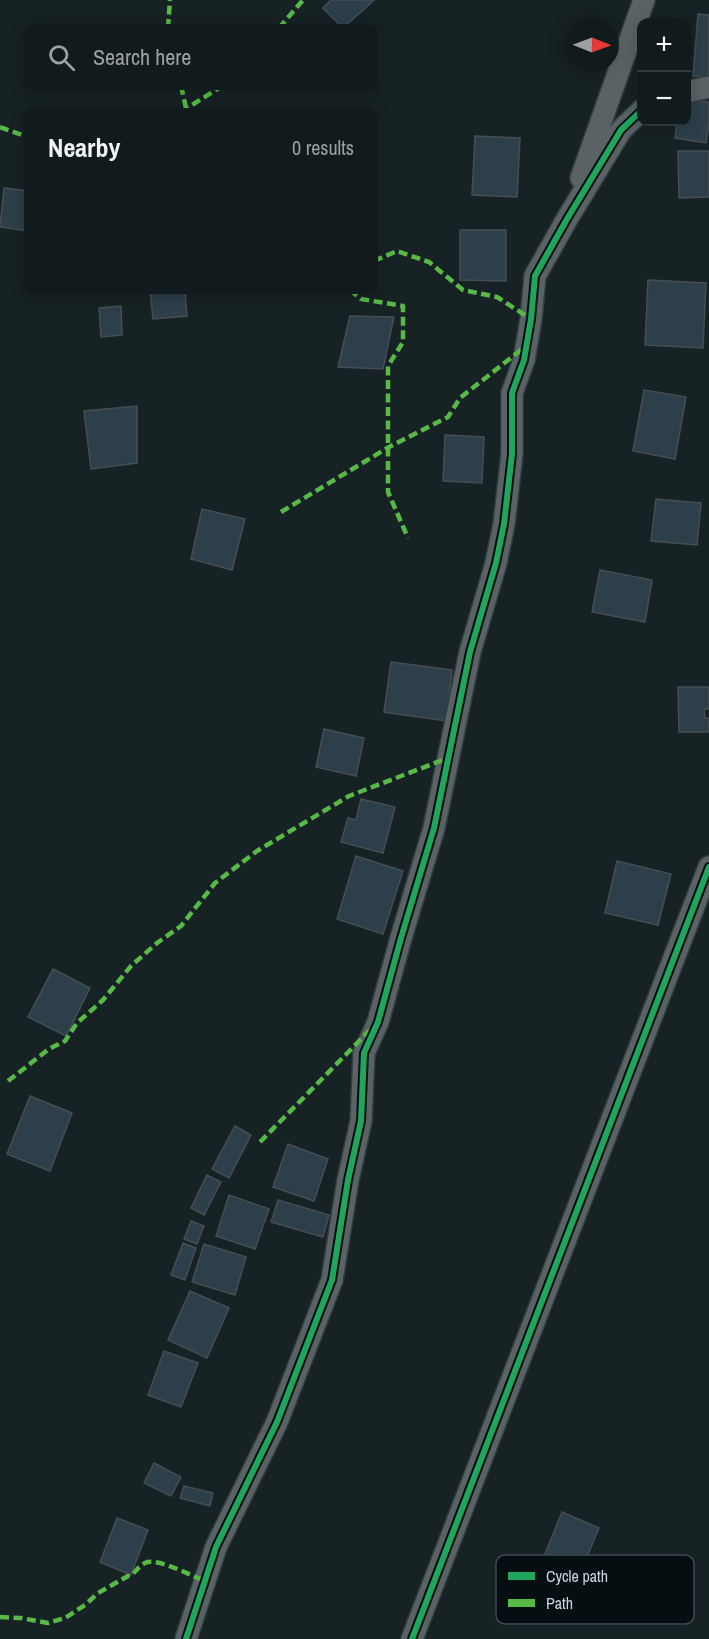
<!DOCTYPE html>
<meta charset="utf-8">
<style>
:root{--surface:#111a1c;--page:#1a2325;--text:#f1f3f6;--muted:#9ca1a3;--line:#30383b}
body{margin:0;font-family:"Archivo Narrow",sans-serif;background:var(--page);color:var(--text)}
.controls{position:absolute;right:18px;top:18px;display:grid;overflow:hidden;border-radius:12px;box-shadow:0 3px 15px #0003}
.controls button{width:54px;height:54px;display:grid;place-items:center;padding:0;border:0;border-bottom:2px solid var(--line);background:var(--surface);color:var(--text);font:30px sans-serif}
.compass{position:absolute;left:565px;top:18px;width:54px;height:54px;border-radius:50%;background:var(--surface);box-shadow:0 3px 15px #0003;rotate:91deg}
.list{margin:0;padding:0;list-style:none}
h2{display:flex;justify-content:space-between;align-items:center;height:78px;margin:0;padding:0 24px;font-size:26px}
h2 small{font-size:20px;font-weight:400;color:var(--muted)}
.icon{flex:none;width:33px;height:33px;fill:none;stroke:currentColor;stroke-width:2;stroke-linecap:round;stroke-linejoin:round}
.map{position:relative;flex:none;width:709px;height:1639px;overflow:hidden}
.search{position:absolute;background:var(--surface);box-shadow:0 3px 15px #0003;left:24px;top:24px;width:354px;height:66px;display:flex;align-items:center;gap:15px;box-sizing:border-box;padding:0 21px;border-radius:12px;color:var(--muted);font-size:22px}
.panel{position:absolute;background:var(--surface);box-shadow:0 3px 15px #0003;left:24px;top:108px;width:354px;height:186px;border-radius:12px}
.map>svg:first-child{display:block}
.building{fill:#2c3f4a;stroke:#464e52;stroke-width:1.5}
.lines{fill:none;stroke-linecap:round;stroke-linejoin:round}
.minor-casing{stroke:#343c3f;stroke-width:24}
.minor{stroke:#596264;stroke-width:21}
.quiet{stroke:#58b947;stroke-width:4.5;stroke-dasharray:9 4.5;stroke-linecap:butt}
.cycleway-casing{stroke:#050e10;stroke-width:10}
.cycleway{stroke:#20a55d;stroke-width:6}
.key{fill:#050e10;stroke:#404a4d;stroke-width:1.5}
.key-label{font-size:16px;fill:#cad6da}
</style>
<div class="map">
<svg width="709" height="1639" viewBox="0 0 709 1639">
<rect width="100%" height="100%" fill="#172225"/>
<g class="building">
<polygon points="331,0 374,0 343,28 323,8"/>
<polygon points="698,14 709,15 709,77 693,76"/>
<polygon points="686,99 709,102 709,124 706,143 675,138 677,122 686,122"/>
<polygon points="475,136 520,138 517,197 472,195"/>
<polygon points="678,151 709,151 709,197 679,198"/>
<polygon points="4,188 28,191 28,231 0,227"/>
<polygon points="460,230 506,230 506,281 460,280"/>
<polygon points="648,280 706,283 703,348 645,345"/>
<polygon points="150,290 185,290 187,316 153,319"/>
<polygon points="121,306 122,335 101,337 99,308"/>
<polygon points="350,316 394,317 383,369 338,367"/>
<polygon points="644,390 686,397 675,459 633,451"/>
<polygon points="137,406 137,463 91,469 84,411"/>
<polygon points="445,435 484,437 482,483 443,481"/>
<polygon points="656,499 701,503 697,545 651,541"/>
<polygon points="202,509 245,519 232,570 191,559"/>
<polygon points="600,570 652,580 645,622 592,612"/>
<polygon points="391,662 452,670 446,721 384,712"/>
<polygon points="678,687 709,687 709,709 704,709 705,718 709,718 709,732 679,732"/>
<polygon points="324,729 364,738 356,776 316,767"/>
<polygon points="361,799 395,807 383,853 341,842 348,818 356,820"/>
<polygon points="356,856 403,871 383,934 337,919"/>
<polygon points="617,861 671,874 658,925 605,913"/>
<polygon points="53,969 90,988 66,1036 28,1017"/>
<polygon points="30,1096 72,1113 50,1171 7,1154"/>
<polygon points="235,1126 251,1135 229,1178 212,1169"/>
<polygon points="288,1144 328,1159 314,1201 273,1187"/>
<polygon points="207,1175 221,1182 204,1215 191,1208"/>
<polygon points="229,1195 269,1209 255,1249 216,1236"/>
<polygon points="278,1200 329,1215 323,1237 271,1222"/>
<polygon points="191,1221 204,1226 197,1244 184,1239"/>
<polygon points="183,1243 196,1248 185,1280 171,1275"/>
<polygon points="204,1244 246,1257 235,1295 192,1282"/>
<polygon points="190,1291 229,1308 207,1358 168,1340"/>
<polygon points="164,1351 198,1363 181,1407 148,1395"/>
<polygon points="154,1463 181,1477 171,1496 144,1483"/>
<polygon points="184,1486 213,1493 210,1506 180,1498"/>
<polygon points="562,1512 599,1528 582,1569 545,1554"/>
<polygon points="117,1518 148,1530 131,1575 100,1562"/>
</g>
<g class="lines">
<defs>
<g id="minor">
<polyline points="686,92 709,87"/>
<polyline points="581,178 644,0"/>
<polyline points="186,1639 216,1547 277,1422 332,1280 348,1180 361,1121 364,1053 378,1022 401,938 434,828 470,652 496,563 504,524 512,454 512,393 524,360 531,319 535,276 567,219 621,130 642,110"/>
<polyline points="412,1639 709,867"/>
</g>
</defs>
<use href="#minor" class="minor-casing"/>
<use href="#minor" class="minor"/>
<g class="quiet">
<polyline points="168,28 170,0"/>
<polyline points="279,28 303,0"/>
<polyline points="181,86 187,112"/>
<polyline points="181,112 222,86"/>
<polyline points="0,127 28,137"/>
<polyline points="374,261 397,251 429,262 463,290 497,297 531,319"/>
<polyline points="350,290 361,299 403,306 403,342 388,366 388,492 408,538"/>
<polyline points="281,512 389,447 448,417 460,398 526,346"/>
<polyline points="8,1081 49,1049 65,1041 77,1023 103,1000 131,966 157,943 181,926 215,883 257,851 349,796 448,758"/>
<polyline points="260,1142 370,1030"/>
<path d="M0 1617 21 1618 48 1623 65 1618 85 1605 98 1593 128 1576H131C136 1571 139 1566 145 1563 157 1557 192 1576 205 1581"/>
</g>
<defs>
<g id="cycleway">
<polyline points="186,1639 216,1547 277,1422 332,1280 348,1180 361,1121 364,1053 378,1022 401,938 434,828 470,652 496,563 504,524 512,454 512,393 524,360 531,319 535,276 567,219 621,130 642,110"/>
<polyline points="412,1639 709,867"/>
</g>
</defs>
<use href="#cycleway" class="cycleway-casing"/>
<use href="#cycleway" class="cycleway"/>
</g>
<rect x="496" y="1555" width="198" height="69" rx="9" class="key"/>
<rect x="508" y="1572" width="27" height="8" fill="#20a55d"/>
<rect x="508" y="1599" width="27" height="8" fill="#58b947"/>
<g class="key-label">
<text x="546" y="1582">Cycle path</text>
<text x="546" y="1609">Path</text>
</g>
</svg>
<div class="controls">
<button>+</button>
<button>−</button>
</div>
<svg class="compass" viewBox="-18 -18 36 36"><path d="M0-13l5 13h-10z" fill="#e53935"/><path d="M0 13l5-13h-10z" fill="#9ca1a3"/></svg>
<div class="search"><svg class="icon" aria-label="search" viewBox="0 0 24 24"><circle cx="10" cy="10" r="6"/><path d="M15 15l6 6"/></svg>Search here</div>
<section class="panel">
<h2>Nearby<small>0 results</small></h2>
<ul class="list">
</ul>
</section>
</div>
